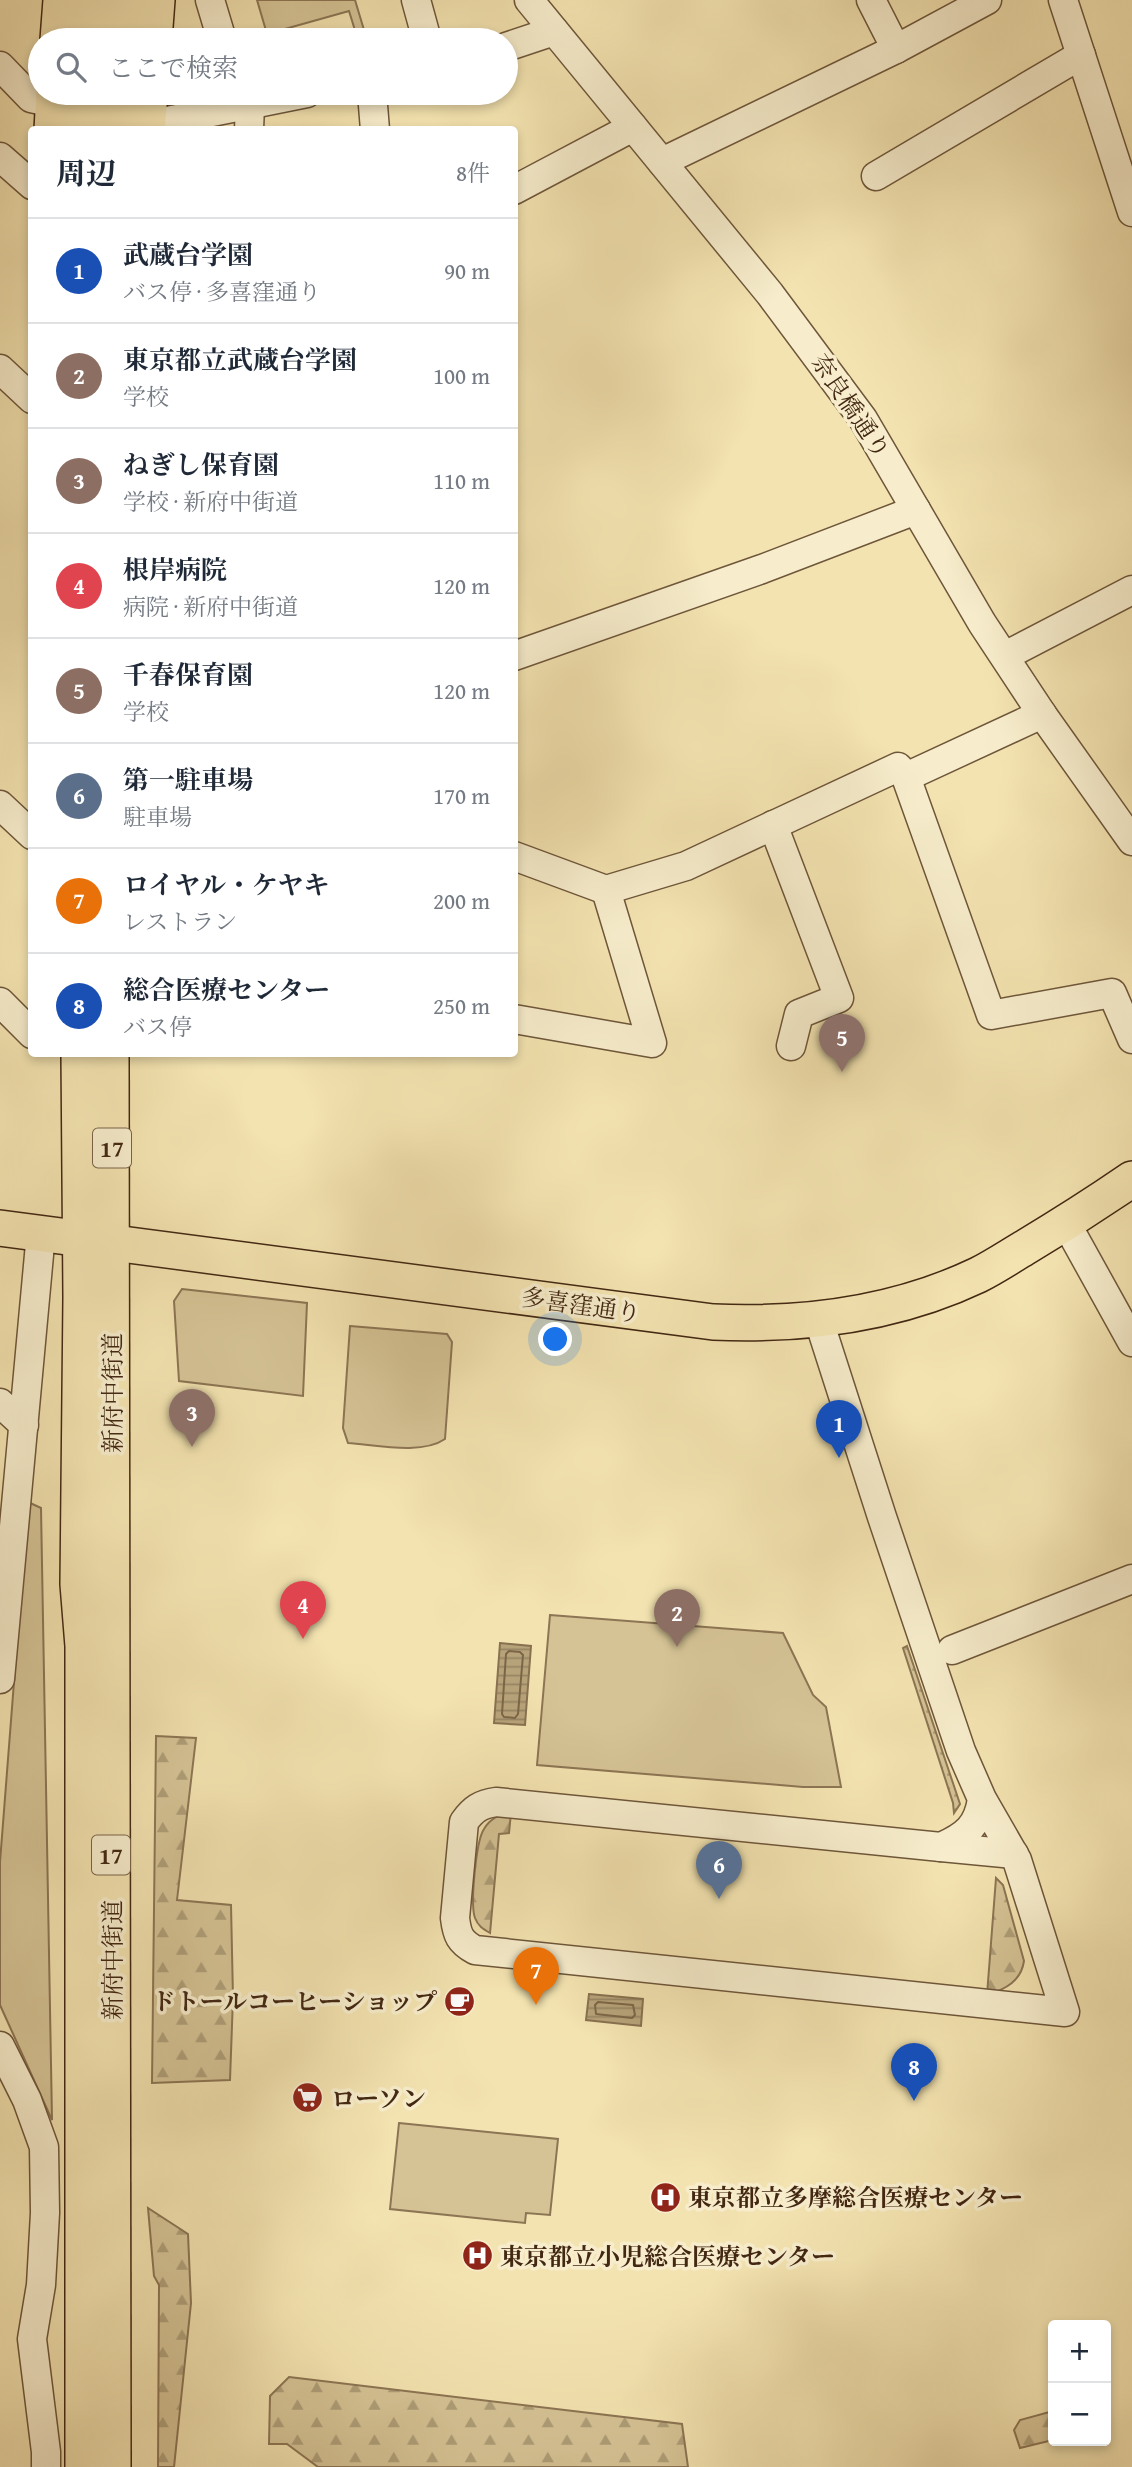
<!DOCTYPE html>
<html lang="ja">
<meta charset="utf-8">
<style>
:root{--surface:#fff;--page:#f6f6f7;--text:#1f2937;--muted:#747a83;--line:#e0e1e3;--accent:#111827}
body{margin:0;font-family:"Gentium Book Plus","Noto Serif JP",serif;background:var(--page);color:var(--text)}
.controls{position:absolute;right:21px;bottom:21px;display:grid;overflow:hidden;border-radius:7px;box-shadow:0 4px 10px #0003}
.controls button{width:63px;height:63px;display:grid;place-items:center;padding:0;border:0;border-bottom:2px solid var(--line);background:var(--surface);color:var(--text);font:35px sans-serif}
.you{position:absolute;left:556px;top:1340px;width:24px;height:24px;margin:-18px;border:5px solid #fff;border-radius:50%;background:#1a73e8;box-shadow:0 0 0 10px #1a73e833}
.badge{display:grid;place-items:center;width:46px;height:46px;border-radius:50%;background:var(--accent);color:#fff;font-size:23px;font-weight:700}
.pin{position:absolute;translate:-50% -58px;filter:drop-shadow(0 2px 4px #0008)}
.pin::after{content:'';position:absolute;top:37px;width:24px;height:21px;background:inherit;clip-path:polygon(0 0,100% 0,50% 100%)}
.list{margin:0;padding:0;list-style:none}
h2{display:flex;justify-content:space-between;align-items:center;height:91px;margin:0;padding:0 28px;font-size:30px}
h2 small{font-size:23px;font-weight:400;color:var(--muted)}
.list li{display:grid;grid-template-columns:46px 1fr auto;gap:21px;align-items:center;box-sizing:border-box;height:105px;padding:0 28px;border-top:2px solid var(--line)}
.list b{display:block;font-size:26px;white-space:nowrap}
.list p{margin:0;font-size:23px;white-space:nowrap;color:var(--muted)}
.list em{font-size:23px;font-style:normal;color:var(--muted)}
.icon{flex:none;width:38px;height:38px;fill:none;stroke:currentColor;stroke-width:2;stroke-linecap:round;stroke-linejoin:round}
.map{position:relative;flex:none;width:1132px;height:2467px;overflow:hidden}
.search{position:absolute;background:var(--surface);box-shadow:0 4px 10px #0003;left:28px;top:28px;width:490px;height:77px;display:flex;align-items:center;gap:18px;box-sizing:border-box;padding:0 24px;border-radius:38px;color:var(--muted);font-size:26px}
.panel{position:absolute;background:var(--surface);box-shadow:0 4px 10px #0003;left:28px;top:126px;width:490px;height:931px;border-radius:7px}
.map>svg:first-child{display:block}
.grass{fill:url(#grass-dots);stroke:#8c7554;stroke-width:2}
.forest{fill:url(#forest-firs);stroke:#8c7554;stroke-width:2}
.green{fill:#d5c395;stroke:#8c7554;stroke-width:2}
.water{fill:url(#water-rules);stroke:#887150;stroke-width:2}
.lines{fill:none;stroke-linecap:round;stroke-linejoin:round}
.shore{stroke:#7c6546;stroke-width:2}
.minor-casing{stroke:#6e563a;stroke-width:31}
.major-casing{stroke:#422712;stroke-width:38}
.minor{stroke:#f7edcc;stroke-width:28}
.major{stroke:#f3e3b0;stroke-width:35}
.labels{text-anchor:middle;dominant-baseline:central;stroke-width:7;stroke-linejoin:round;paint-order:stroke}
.shield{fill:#f7edcc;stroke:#78624a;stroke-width:2}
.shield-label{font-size:23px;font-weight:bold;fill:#422712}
.street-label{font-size:24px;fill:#422712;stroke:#f7edcc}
.poi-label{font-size:24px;font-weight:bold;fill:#422712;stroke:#f7edcc;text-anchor:start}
</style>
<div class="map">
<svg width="1132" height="2467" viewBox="0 0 1132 2467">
<defs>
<pattern id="grass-dots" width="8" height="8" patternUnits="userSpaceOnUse" patternTransform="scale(1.75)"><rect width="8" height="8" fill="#d5c395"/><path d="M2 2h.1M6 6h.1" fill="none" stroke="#ae9e78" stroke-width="1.8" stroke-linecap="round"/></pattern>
<pattern id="forest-firs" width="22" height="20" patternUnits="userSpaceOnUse" patternTransform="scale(1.75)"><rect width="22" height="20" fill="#d5c395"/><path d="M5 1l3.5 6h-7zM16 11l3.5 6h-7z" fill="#ae9e78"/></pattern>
<pattern id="water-rules" width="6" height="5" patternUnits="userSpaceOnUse" patternTransform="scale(1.75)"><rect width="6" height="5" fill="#b7a37a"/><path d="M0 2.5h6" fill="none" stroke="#968563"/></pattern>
</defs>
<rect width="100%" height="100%" fill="#f3e3b0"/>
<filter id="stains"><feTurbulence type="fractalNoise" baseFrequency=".00286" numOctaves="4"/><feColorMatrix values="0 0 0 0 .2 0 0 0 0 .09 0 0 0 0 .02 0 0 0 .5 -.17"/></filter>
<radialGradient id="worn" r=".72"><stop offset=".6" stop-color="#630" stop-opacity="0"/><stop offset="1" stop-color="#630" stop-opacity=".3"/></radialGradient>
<polygon class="grass" points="907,1646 960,1804 954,1813 953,1803 903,1648"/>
<g class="forest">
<polygon points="156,1736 196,1738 177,1900 231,1905 233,1998 230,2080 152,2083"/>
<path d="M511 1813 509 1833 499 1834 490 1933C483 1929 478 1926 475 1918 470 1904 476 1841 484 1829 490 1819 500 1814 511 1813Z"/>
<path d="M996 1878 1003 1885 1024 1961C1021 1981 1006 1989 987 1995Z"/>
<polygon points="148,2208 188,2234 191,2303 174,2467 158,2467 159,2285 154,2276"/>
<polygon points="289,2377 682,2424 688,2467 318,2467 287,2444 269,2444 270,2396"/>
<polygon points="1053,2411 1053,2440 1020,2448 1014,2430 1020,2420"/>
</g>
<g class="green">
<polygon points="257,0 355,0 367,40 358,40 349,11 267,34"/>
<polygon points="182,1289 307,1303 303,1396 179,1381 174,1301"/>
<path d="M350 1326 447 1334 452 1342 445 1439C422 1455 377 1445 348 1443L343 1428Z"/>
<polygon points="28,1502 41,1508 52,2120 0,2005 0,1862"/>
<polygon points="550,1615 783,1633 813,1695 826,1707 841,1787 803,1787 537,1765"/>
<polygon points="399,2123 558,2139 550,2215 526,2213 525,2223 390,2209"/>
</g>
<g class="water">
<polygon points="500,1643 531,1646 525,1725 494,1723"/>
<polygon points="589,1994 643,1999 641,2026 586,2020"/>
</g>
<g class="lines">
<g class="shore">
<polygon points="509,1651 520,1652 523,1655 518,1714 515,1718 504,1717 502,1714 506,1654"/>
<polygon points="598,2002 633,2005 635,2015 632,2018 596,2014 595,2005"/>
</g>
<defs>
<g id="minor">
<polyline points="210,0 222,40"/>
<polyline points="416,0 427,40"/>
<polyline points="529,0 770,294 863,419 982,623 1042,714 1132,841"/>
<polyline points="871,0 896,49"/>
<polyline points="1063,0 1132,212"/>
<polyline points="506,47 554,31"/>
<polyline points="0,66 31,98 54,103"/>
<polyline points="372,93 375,130"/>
<polyline points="147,125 307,93"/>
<polyline points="249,130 250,104"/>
<polyline points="0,157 32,185"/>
<polyline points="662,162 896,49 987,0"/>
<polyline points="876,176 1081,55"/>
<polyline points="514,190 633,127"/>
<polyline points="0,369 32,399"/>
<polyline points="514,656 762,569 916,510"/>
<polyline points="1005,656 1132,590"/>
<polyline points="906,777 991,1015 1112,993 1132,1039"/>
<polyline points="0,805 32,835"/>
<polyline points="773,825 839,998 799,1014 791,1046"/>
<polyline points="514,856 606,890 686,866 898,767 906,777 1042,714"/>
<polyline points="0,1002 32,1034"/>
<polyline points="514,1019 652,1043 606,890"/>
<polyline points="1066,1223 1132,1342"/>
<path d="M819 1321 882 1517 961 1751 982 1799 1017 1860 1065 2012 475 1950C460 1942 457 1935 455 1918L464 1822C473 1809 481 1804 496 1802L941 1847C966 1836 978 1826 982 1799"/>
<polyline points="0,1403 24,1425"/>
<polyline points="952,1650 1132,1579"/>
<polyline points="0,1679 41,1233"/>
<polyline points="941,1847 1014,1854"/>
<polyline points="0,2046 27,2100 44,2147 45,2213 41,2285 32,2339 46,2452 46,2467"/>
</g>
<g id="major">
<polyline points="58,40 61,0"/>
<polyline points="89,40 91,0"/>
<polyline points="121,40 124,0"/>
<polyline points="154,40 157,0"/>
<polyline points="52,130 54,93"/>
<polyline points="84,130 86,93"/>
<polyline points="116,130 118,93"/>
<polyline points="147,130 150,93"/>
<polyline points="79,1054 81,1297 78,1584 83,1646 83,2467"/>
<polyline points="111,1054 113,2467"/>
<path d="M0 1228 713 1322C804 1326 894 1315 978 1275 994 1267 1009 1257 1024 1248 1061 1226 1097 1203 1132 1179"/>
</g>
</defs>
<use href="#minor" class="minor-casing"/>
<use href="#major" class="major-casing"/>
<use href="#minor" class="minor"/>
<use href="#major" class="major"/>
</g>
<defs>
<symbol id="cafe-disc" viewBox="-11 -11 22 22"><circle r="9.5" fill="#8f2418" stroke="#f7edcc"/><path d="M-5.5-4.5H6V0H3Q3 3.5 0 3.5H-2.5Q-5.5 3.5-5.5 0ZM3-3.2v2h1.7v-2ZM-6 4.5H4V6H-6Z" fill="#fff"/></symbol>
<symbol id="supermarket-disc" viewBox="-11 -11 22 22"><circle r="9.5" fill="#8f2418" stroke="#f7edcc"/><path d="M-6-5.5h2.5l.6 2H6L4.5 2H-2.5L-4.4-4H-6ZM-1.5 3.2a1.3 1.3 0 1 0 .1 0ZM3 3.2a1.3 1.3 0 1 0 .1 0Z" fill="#fff"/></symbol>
<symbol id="hospital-disc" viewBox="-11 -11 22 22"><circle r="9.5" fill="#8f2418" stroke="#f7edcc"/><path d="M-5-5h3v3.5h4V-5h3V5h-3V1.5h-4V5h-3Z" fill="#fff"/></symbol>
</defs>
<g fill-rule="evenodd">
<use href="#cafe-disc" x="442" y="1984" width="35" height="35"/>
<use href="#supermarket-disc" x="290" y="2080" width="35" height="35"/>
<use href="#hospital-disc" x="648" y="2180" width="35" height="35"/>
<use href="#hospital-disc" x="460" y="2238" width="35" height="35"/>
</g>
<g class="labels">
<g class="shield">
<rect x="93" y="1128.5" width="38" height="39" rx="5"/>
<rect x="92" y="1835.5" width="38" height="39" rx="5"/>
</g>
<g class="shield-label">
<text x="112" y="1148">17</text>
<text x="111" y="1855">17</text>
</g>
<g class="street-label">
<text transform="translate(851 406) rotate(56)">奈良橋通り</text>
<text transform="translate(581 1305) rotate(8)">多喜窪通り</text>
<text transform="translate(112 1393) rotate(-90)">新府中街道</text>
<text transform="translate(112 1960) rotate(-90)">新府中街道</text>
</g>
<g class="poi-label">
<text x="437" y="2001" text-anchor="end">ドトールコーヒーショップ</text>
<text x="331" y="2098">ローソン</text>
<text x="688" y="2197">東京都立多摩総合医療センター</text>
<text x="500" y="2256">東京都立小児総合医療センター</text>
</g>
</g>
<rect width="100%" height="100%" filter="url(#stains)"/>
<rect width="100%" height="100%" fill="url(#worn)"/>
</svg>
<div class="controls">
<button>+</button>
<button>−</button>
</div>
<div class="you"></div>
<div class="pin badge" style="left:839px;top:1458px;background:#1a4fb4">1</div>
<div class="pin badge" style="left:677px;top:1647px;background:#8d6e63">2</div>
<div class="pin badge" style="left:192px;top:1447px;background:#8d6e63">3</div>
<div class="pin badge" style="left:303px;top:1639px;background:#e0444e">4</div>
<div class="pin badge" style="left:842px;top:1072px;background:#8d6e63">5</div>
<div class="pin badge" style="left:719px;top:1899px;background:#5c6f8a">6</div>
<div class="pin badge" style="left:536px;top:2005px;background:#e8710a">7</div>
<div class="pin badge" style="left:914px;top:2101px;background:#1a4fb4">8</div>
<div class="search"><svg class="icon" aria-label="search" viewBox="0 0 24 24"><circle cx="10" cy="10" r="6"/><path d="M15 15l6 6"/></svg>ここで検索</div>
<section class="panel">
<h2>周辺<small>8件</small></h2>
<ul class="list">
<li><span class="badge" style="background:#1a4fb4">1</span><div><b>武蔵台学園</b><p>バス停 · 多喜窪通り</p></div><em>90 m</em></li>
<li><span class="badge" style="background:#8d6e63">2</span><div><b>東京都立武蔵台学園</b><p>学校</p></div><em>100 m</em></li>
<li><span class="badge" style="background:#8d6e63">3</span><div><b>ねぎし保育園</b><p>学校 · 新府中街道</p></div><em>110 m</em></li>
<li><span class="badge" style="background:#e0444e">4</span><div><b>根岸病院</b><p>病院 · 新府中街道</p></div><em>120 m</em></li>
<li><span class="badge" style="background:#8d6e63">5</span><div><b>千春保育園</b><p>学校</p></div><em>120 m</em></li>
<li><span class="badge" style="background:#5c6f8a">6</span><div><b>第一駐車場</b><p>駐車場</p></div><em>170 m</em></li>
<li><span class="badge" style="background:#e8710a">7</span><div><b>ロイヤル・ケヤキ</b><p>レストラン</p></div><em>200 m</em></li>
<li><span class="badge" style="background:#1a4fb4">8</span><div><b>総合医療センター</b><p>バス停</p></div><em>250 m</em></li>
</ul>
</section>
</div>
